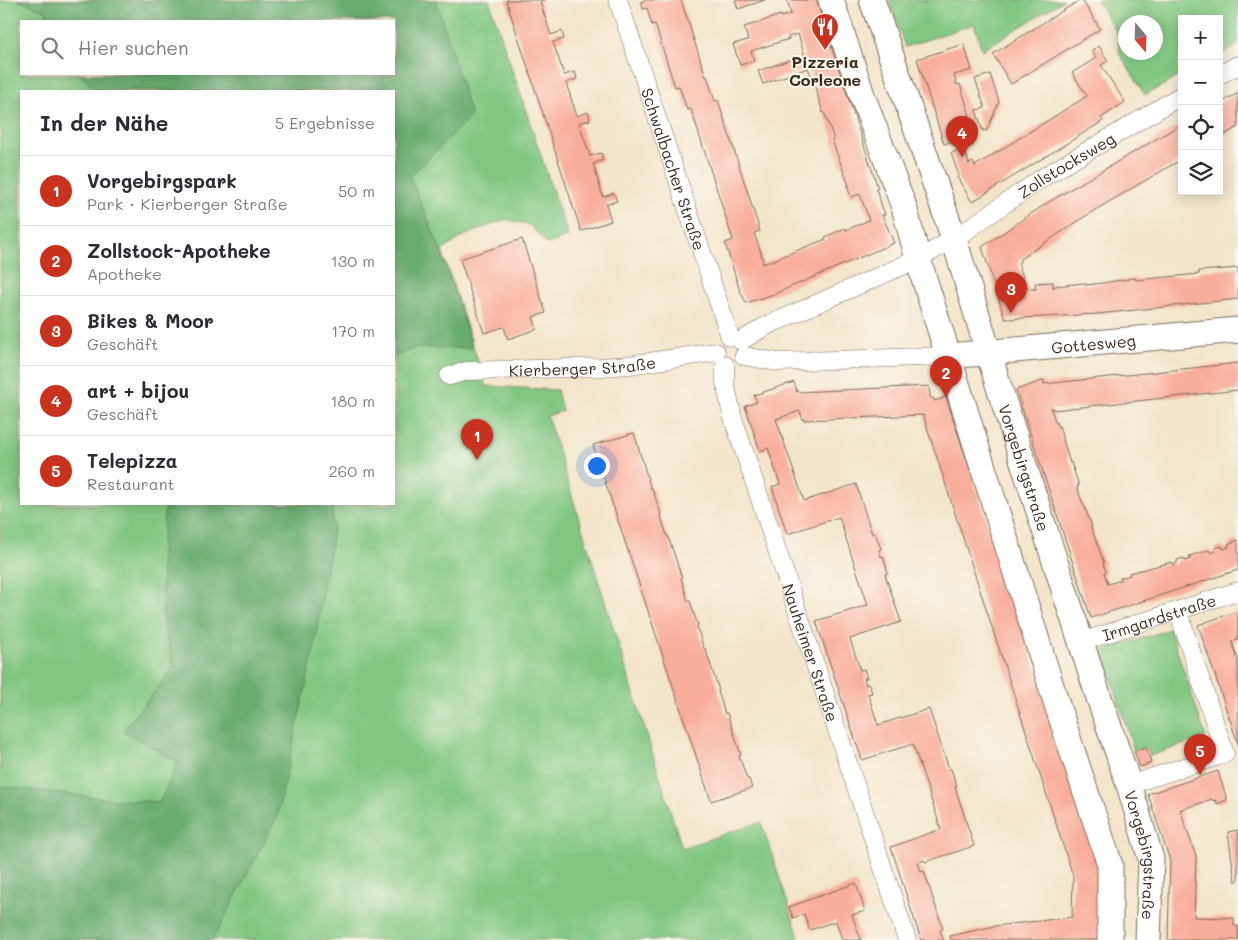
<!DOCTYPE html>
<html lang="de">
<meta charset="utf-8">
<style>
:root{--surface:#fff;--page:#f2f2f3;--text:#2b2b33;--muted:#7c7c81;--line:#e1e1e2;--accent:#c8321e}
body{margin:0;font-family:Mali,sans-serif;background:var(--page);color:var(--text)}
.controls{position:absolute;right:15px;top:15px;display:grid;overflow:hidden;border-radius:0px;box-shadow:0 2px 12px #0003}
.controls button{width:45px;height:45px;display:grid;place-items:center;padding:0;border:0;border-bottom:1px solid var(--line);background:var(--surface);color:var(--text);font:25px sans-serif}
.compass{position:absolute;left:1118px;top:15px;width:45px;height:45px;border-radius:50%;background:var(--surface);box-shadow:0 2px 12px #0003;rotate:161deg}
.you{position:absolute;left:596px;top:465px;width:18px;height:18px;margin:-12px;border:4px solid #fff;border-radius:50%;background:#1a73e8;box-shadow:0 0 0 8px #1a73e833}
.badge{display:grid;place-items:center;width:32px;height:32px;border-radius:50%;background:var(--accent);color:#fff;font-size:16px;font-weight:700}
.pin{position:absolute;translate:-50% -41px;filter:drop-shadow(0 1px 2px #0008)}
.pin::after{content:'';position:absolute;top:26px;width:18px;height:15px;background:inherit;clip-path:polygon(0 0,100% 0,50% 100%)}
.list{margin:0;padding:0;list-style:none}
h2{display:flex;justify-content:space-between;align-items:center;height:65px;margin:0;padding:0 20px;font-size:21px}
h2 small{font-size:16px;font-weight:400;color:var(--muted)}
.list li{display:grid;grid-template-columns:32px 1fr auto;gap:15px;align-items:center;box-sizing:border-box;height:70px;padding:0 20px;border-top:1px solid var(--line)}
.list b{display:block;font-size:19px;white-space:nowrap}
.list p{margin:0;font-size:16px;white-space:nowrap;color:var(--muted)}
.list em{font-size:16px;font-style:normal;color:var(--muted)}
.icon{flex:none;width:28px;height:28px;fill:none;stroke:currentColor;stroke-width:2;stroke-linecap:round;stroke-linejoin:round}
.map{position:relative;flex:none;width:1238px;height:940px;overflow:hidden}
.search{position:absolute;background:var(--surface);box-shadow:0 2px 12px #0003;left:20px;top:20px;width:375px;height:55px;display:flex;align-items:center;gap:12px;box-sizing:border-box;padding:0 18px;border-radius:0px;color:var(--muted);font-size:19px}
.panel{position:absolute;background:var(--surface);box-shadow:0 2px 12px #0003;left:20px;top:90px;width:375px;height:415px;border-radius:0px}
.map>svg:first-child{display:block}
.green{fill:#81c782;stroke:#5e7850;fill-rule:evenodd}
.forest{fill:#68ac70;stroke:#526b47}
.building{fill:#f9ad9b}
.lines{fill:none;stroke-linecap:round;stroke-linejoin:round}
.street-casing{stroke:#7b6b5b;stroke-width:19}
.secondary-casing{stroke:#7b6b5b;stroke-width:27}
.street{stroke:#fff;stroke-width:18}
.secondary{stroke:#fff;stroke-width:25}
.labels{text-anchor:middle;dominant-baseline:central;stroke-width:4;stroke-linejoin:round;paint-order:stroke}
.poi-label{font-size:16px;font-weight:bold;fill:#3b2a1e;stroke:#fbf7ec}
.street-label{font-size:16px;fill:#3b2a1e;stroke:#fbf7ec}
</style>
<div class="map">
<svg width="1238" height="940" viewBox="0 0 1238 940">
<rect width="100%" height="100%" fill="#fbf7ec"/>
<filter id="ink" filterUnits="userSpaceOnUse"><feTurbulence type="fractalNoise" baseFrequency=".02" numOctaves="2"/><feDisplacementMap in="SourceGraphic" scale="10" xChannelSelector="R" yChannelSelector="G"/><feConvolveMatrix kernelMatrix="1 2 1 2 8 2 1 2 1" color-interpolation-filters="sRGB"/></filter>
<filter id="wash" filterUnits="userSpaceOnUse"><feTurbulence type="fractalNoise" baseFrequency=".0096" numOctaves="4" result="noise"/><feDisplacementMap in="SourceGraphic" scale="20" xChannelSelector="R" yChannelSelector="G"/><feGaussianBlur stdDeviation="1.12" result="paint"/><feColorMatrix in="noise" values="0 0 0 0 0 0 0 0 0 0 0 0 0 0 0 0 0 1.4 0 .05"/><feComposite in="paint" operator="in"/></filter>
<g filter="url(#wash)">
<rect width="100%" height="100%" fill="#f3e5cb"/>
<g class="green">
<path d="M0 0H489L568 237 547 244 530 225 506 219 463 236 442 251 486 386 557 390 562 411 547 416 682 848 761 822 800 940H0ZM21 21H394V74H21ZM21 91H394V504H21Z"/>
<polygon points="889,0 1064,0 982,50 974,24 905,47"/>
<path d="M1097 0H1238V45L1219 55V19H1182V75L1145 95 1120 54 1117 34ZM1126 22H1156V52H1126Z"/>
<polygon points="1170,629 1206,737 1150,756 1146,747 1134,751 1103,651"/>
</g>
<g class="forest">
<polygon points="17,0 436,0 471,116 410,177 441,251 473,348 415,348 394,357 394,91 96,91 79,74 394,74 394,21 47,21 47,11"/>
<polygon points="165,504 332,504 333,530 313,654 277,817 213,940 0,940 0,786 108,799 160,802 178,762 123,731 173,668 163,620 161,552"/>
</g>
<g id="blocks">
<g class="building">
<polygon points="506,0 545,0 540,2 551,35 562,31 564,39 553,42 564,75 575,72 577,79 566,83 577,116 588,112 590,120 579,123 590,156 601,153 603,160 593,164 603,197 614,193 617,201 606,204 611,221 581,231"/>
<polygon points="645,0 681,0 706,77 707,76 715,101 718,100 760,231 754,233 761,252 763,264 826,239 825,237 845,228 846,230 869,220 860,194 851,197 847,186 849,186 832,140 834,139 824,112 823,113 815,87 816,87 808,68 763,84 758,71 795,58 795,60 805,57 798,34 788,37 789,39 751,51 754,61 740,65 733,44 748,40 744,27 781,15 781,17 791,14 787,0 816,0 878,188 876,189 885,215 882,215 894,243 774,294 746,303 739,288 725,243 733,240 691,109 687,110 679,86 675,87 655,24 652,25 647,8 643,9 641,2"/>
<polygon points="735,0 765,0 738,9"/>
<polygon points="1080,0 1082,0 1100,29 1011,84 993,54"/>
<polygon points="964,44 972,70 954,75 957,85 960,84 975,132 971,133 972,135 944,144 917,59"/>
<polygon points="1099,46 1108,61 1101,65 1125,102 1101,118 1103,121 972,202 957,177 959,176 951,153 964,148 969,164 973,162 975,166 1087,96 1072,73 1096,58 1092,50"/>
<polygon points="990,74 999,102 987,130 983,131 976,110 985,108 975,79"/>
<polygon points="1238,93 1238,127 1219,138 1219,104"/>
<polygon points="1182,124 1182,159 1095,210 1020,259 1020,262 1018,263 1026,285 1030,289 1036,289 1035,283 1053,282 1053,288 1055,286 1084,283 1085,285 1095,284 1135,278 1136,280 1199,274 1199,271 1238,268 1238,299 1098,314 1005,319 982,247 1047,203"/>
<polygon points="522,239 546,313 533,317 537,329 508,339 504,327 484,333 460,259"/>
<polygon points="1238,363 1238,390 1063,409 1054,410 1053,408 1051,408 1054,418 1058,427 1059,426 1070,463 1071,462 1079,486 1077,486 1080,496 1092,526 1091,527 1104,563 1103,564 1106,572 1104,573 1108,584 1121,580 1120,578 1130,575 1129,573 1172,562 1173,565 1177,563 1177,560 1184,558 1185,561 1191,559 1189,556 1209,550 1211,553 1216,551 1215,548 1222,546 1223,549 1229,547 1228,544 1238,540 1238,570 1091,618 1016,390 1044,380 1044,384"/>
<polygon points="794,382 797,392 929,386 930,397 934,399 935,401 946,397 1102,871 1099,940 951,940 950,936 995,926 1072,917 1073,876 923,415 803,420 800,411 776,419 804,501 856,484 872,534 875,533 881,549 879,550 881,557 883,556 888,573 885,574 901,622 850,639 860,670 864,669 867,678 864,678 866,685 869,684 872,693 868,694 878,725 929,709 949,769 951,769 957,787 955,787 974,846 925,862 924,860 918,862 921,872 924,871 943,929 940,930 944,940 921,940 891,847 941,829 913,744 862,760 816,621 868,605 839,517 787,534 772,487 780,484 768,448 760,451 745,406 757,402 754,395"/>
<polygon points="634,433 651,489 652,488 661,514 660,514 667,536 668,536 682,578 681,578 688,601 690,601 698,626 697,627 704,649 705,648 719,690 718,691 725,714 727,713 741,755 739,756 747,779 749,779 752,788 711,801 593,445"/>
<polygon points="1238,611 1238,639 1232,641 1238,660 1238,744 1198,625"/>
<polygon points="1146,747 1151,763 1140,767 1134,751"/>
<polygon points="1218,771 1227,800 1217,804 1216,800 1213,801 1212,799 1180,810 1196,856 1194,917 1234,918 1234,926 1238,926 1238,940 1168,940 1170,861 1148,794"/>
<polygon points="1238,830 1238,881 1235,881 1228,832"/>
<polygon points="856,883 865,911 852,915 861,940 842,940 836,921 810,930 804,914 793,918 789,907"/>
</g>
</g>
</g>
<g filter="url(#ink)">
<use href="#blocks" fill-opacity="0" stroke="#7b6b5b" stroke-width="1"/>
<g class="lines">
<defs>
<g id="street">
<path id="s1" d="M618 0 730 337"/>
<polyline points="1219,75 1238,65"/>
<path id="s2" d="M741 341 766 326 918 259 954 239 1042 178 1182 95"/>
<polyline points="744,356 778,362 949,356"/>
<path id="s3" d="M725 365V382L732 415 907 940"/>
<path id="s4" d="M449 376 467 371 601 367 629 365 716 352"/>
<path id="s5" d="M1081 642 1238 591"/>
<polyline points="1129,785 1225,754 1178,611"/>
</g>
<g id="secondary">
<polyline points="831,0 862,95 904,207 918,259 1058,708 1110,865 1110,940"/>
<path id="s6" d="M872 0 954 239 998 384 1098 695 1129 785 1151 859 1148 940"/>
<path id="s7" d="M949 356 1238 330"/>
</g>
</defs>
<use href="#street" class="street-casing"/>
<use href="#secondary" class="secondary-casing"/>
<use href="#street" class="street"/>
<use href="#secondary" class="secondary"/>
</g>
</g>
<defs>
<symbol id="restaurant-pin" viewBox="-11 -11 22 30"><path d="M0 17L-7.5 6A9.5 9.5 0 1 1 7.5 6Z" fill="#c8321e" stroke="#fbf7ec"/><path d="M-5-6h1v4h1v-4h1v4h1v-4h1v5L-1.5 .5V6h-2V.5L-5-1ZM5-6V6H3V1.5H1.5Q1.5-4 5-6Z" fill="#fff"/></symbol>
</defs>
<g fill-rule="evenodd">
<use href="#restaurant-pin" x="809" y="11" width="32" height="43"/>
</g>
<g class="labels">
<g class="poi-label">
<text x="825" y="61">Pizzeria<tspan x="825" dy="18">Corleone</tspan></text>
</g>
<g class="street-label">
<text stroke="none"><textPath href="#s2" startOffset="371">Zollstocksweg</textPath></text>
<text stroke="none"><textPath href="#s1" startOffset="178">Schwalbacher Straße</textPath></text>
<text stroke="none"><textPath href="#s7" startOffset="145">Gottesweg</textPath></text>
<text stroke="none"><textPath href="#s4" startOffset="134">Kierberger Straße</textPath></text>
<text stroke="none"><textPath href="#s6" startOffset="492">Vorgebirgstraße</textPath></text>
<text stroke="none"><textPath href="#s5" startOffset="82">Irmgardstraße</textPath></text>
<text stroke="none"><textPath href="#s3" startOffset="301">Nauheimer Straße</textPath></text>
<text stroke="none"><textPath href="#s6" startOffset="898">Vorgebirgstraße</textPath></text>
</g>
</g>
</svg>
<div class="controls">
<button>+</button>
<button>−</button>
<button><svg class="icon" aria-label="locate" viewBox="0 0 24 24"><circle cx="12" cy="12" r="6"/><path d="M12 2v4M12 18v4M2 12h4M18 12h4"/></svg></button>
<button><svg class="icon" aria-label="layers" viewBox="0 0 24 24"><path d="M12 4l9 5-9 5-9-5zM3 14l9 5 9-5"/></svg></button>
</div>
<svg class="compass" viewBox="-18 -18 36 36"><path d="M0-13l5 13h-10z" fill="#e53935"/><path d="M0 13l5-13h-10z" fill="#7c7c81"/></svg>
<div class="you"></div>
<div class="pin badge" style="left:477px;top:460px">1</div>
<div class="pin badge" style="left:946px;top:397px">2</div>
<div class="pin badge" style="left:1011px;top:313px">3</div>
<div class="pin badge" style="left:962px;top:157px">4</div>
<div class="pin badge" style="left:1200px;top:775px">5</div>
<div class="search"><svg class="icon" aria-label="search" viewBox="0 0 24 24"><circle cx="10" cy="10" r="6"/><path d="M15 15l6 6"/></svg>Hier suchen</div>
<section class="panel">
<h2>In der Nähe<small>5 Ergebnisse</small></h2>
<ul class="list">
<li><span class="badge">1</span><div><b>Vorgebirgspark</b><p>Park · Kierberger Straße</p></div><em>50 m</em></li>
<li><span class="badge">2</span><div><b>Zollstock-Apotheke</b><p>Apotheke</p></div><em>130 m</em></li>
<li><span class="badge">3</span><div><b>Bikes &amp; Moor</b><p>Geschäft</p></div><em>170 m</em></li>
<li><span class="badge">4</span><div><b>art + bijou</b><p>Geschäft</p></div><em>180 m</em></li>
<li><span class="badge">5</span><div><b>Telepizza</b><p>Restaurant</p></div><em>260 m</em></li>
</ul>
</section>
</div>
